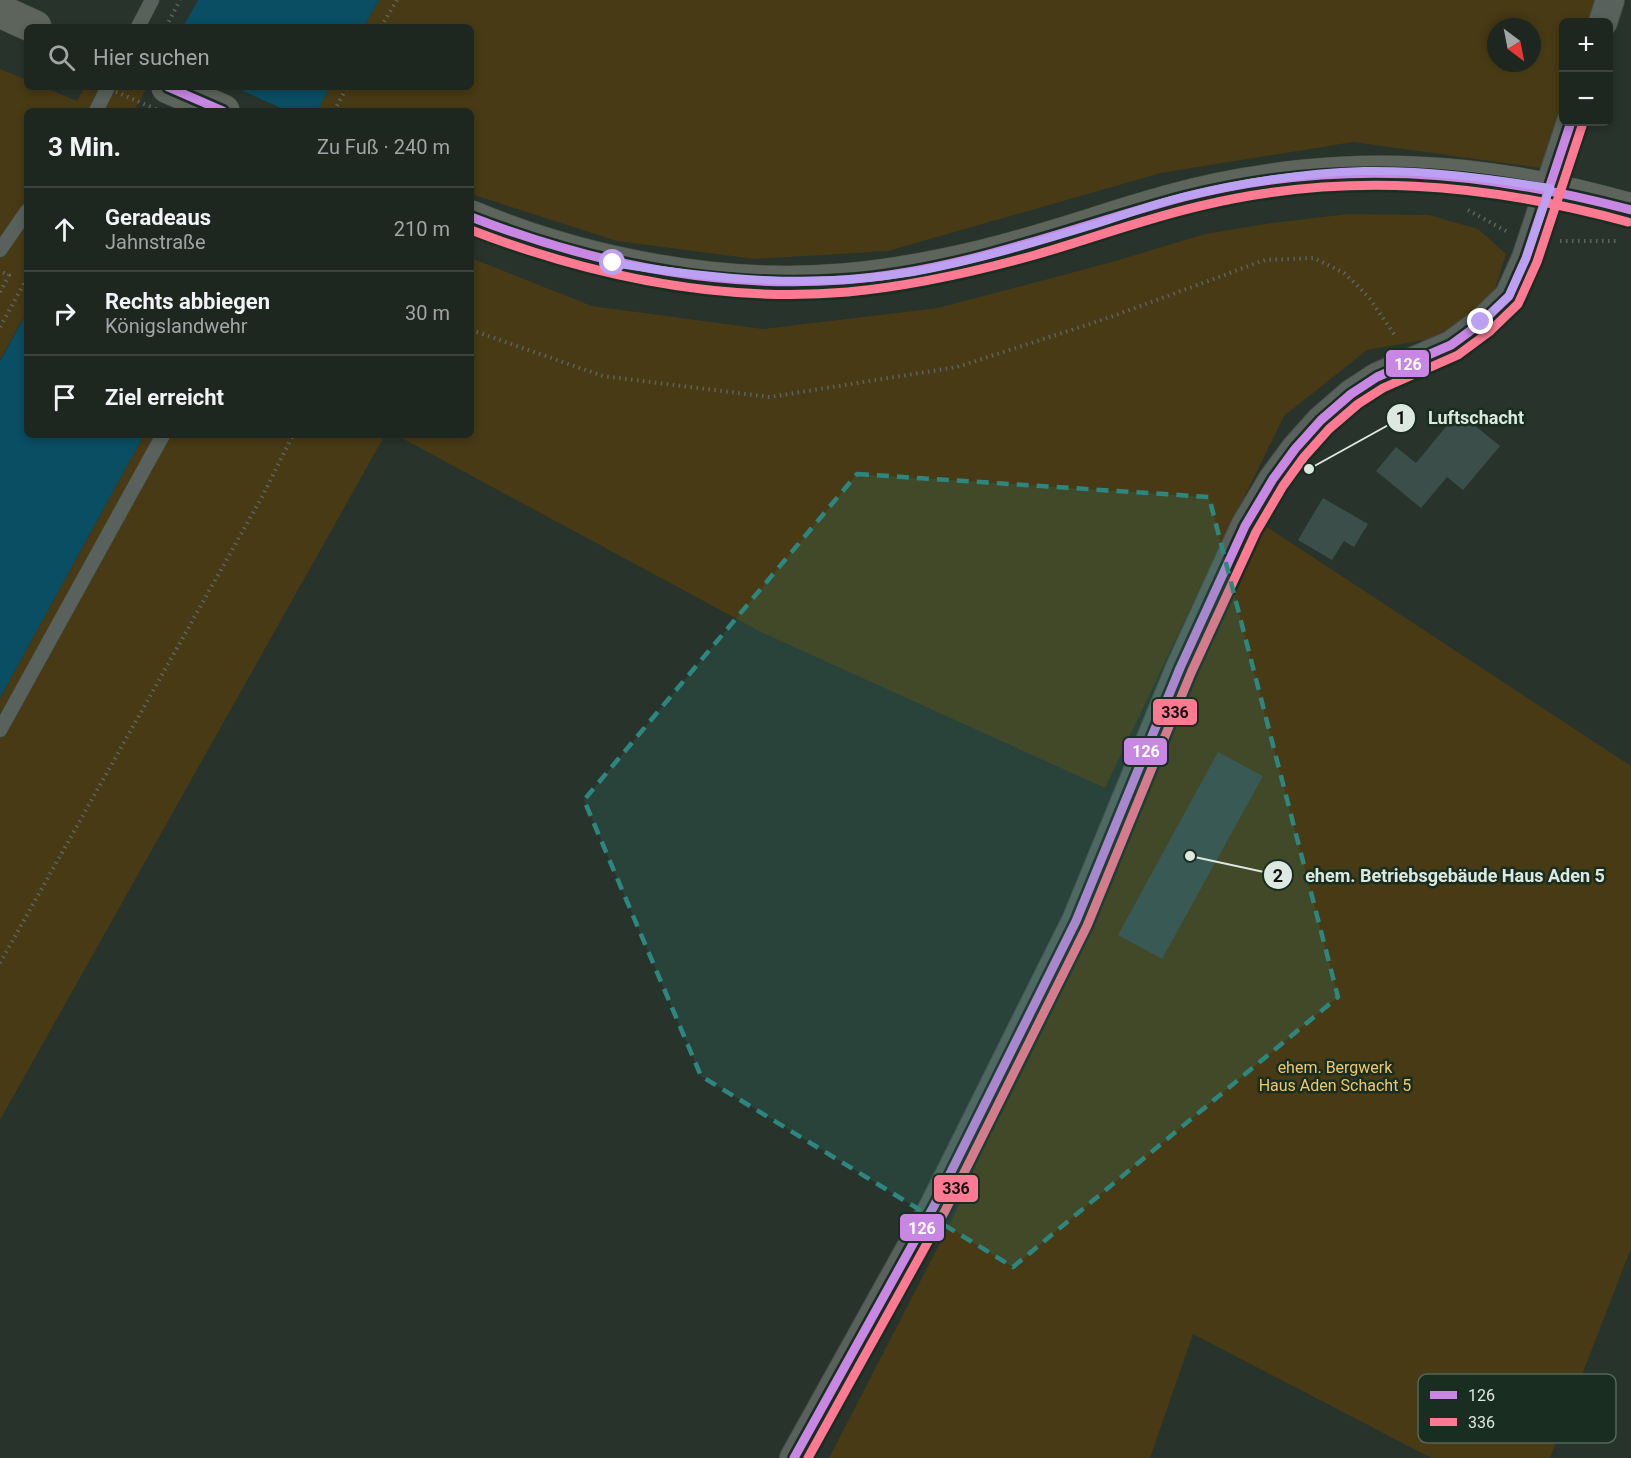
<!DOCTYPE html>
<html lang="de">
<meta charset="utf-8">
<style>
:root{--surface:#1e2620;--page:#262e29;--text:#f1f3f6;--muted:#a1a5a5;--line:#3c433e}
body{margin:0;font-family:Roboto,sans-serif;background:var(--page);color:var(--text)}
.controls{position:absolute;right:18px;top:18px;display:grid;overflow:hidden;border-radius:9px;box-shadow:0 3px 9px #0003}
.controls button{width:54px;height:54px;display:grid;place-items:center;padding:0;border:0;border-bottom:2px solid var(--line);background:var(--surface);color:var(--text);font:30px sans-serif}
.compass{position:absolute;left:1487px;top:18px;width:54px;height:54px;border-radius:50%;background:var(--surface);box-shadow:0 3px 9px #0003;rotate:148deg}
.stop{position:absolute;width:18px;height:18px;margin:-14px;border:4px solid #bca0f2;border-radius:50%;background:#fff}
.stop.end{background:#bca0f2;border-color:#fff;box-shadow:0 2px 6px #0008}
.list{margin:0;padding:0;list-style:none}
h2{display:flex;justify-content:space-between;align-items:center;height:78px;margin:0;padding:0 24px;font-size:26px}
h2 small{font-size:20px;font-weight:400;color:var(--muted)}
.list li{display:grid;grid-template-columns:39px 1fr auto;gap:18px;align-items:center;box-sizing:border-box;height:84px;padding:0 24px;border-top:2px solid var(--line)}
.list b{display:block;font-size:22px;white-space:nowrap}
.list p{margin:0;font-size:20px;white-space:nowrap;color:var(--muted)}
.list em{font-size:20px;font-style:normal;color:var(--muted)}
.icon{flex:none;width:33px;height:33px;fill:none;stroke:currentColor;stroke-width:2;stroke-linecap:round;stroke-linejoin:round}
.map{position:relative;flex:none;width:1631px;height:1458px;overflow:hidden}
.search{position:absolute;background:var(--surface);box-shadow:0 3px 9px #0003;left:24px;top:24px;width:450px;height:66px;display:flex;align-items:center;gap:15px;box-sizing:border-box;padding:0 21px;border-radius:9px;color:var(--muted);font-size:22px}
.panel{position:absolute;background:var(--surface);box-shadow:0 3px 9px #0003;left:24px;top:108px;width:450px;height:330px;border-radius:9px}
.map>svg:first-child{display:block}
.green{fill:#473a15;fill-rule:evenodd}
.water{fill:#094e63}
.pier{fill:#28332b}
.building{fill:#3b4e4a}
.lines{fill:none;stroke-linecap:round;stroke-linejoin:round}
.service-casing{stroke:#464f49;stroke-width:15}
.minor-casing{stroke:#464f49;stroke-width:30}
.secondary-casing{stroke:#464f49;stroke-width:34}
.path{stroke:#5d6460;stroke-width:4;stroke-dasharray:1.5 4.5;stroke-linecap:butt}
.service{stroke:#58615b;stroke-width:14}
.minor{stroke:#58615b;stroke-width:28}
.secondary{stroke:#5c645b;stroke-width:33}
.path-bridge{stroke:#5d6460;stroke-width:4;stroke-dasharray:1.5 4.5;stroke-linecap:butt}
.bus-1-casing{stroke:#192d21;stroke-width:14}
.bus-2-casing{stroke:#192d21;stroke-width:14}
.bus-1{stroke:#c787e3;stroke-width:9}
.bus-2{stroke:#fe7a93;stroke-width:9}
.route{stroke:#bca0f2;stroke-width:8}
.marked{fill:#2e877f;fill-opacity:0.2;stroke:#2e877f;stroke-width:4.5;stroke-dasharray:12 8;stroke-linejoin:round}
.labels{text-anchor:middle;dominant-baseline:central;stroke-width:5;stroke-linejoin:round;paint-order:stroke}
.park-label{font-size:16px;fill:#f1c767;stroke:#192d21}
.key{fill:#192d21;stroke:#54655a;stroke-width:1.5}
.key-label{font-size:16px;fill:#dde9e0}
.leader{fill:none;stroke:#dde9e0;stroke-width:2}
.callout-dot{fill:#dde9e0;stroke:#192d21;stroke-width:2}
.mark-label{font-size:18px;text-anchor:middle;font-weight:bold;fill:#111}
.callout-label{font-size:18px;text-anchor:middle;font-weight:bold;fill:#dde9e0;stroke:#192d21;stroke-width:5;stroke-linejoin:round;paint-order:stroke}
.line-badge{stroke:#192d21;stroke-width:2}
.badge-label{font-size:16px;text-anchor:middle;font-weight:bold;fill:#fff}
.pale-badge-label{font-size:16px;text-anchor:middle;font-weight:bold;fill:#111}
</style>
<div class="map">
<svg width="1631" height="1458" viewBox="0 0 1631 1458">
<rect width="100%" height="100%" fill="#28332b"/>
<g class="green">
<path d="M379 0H1596L1589 22H1564L1563 100 1541 168 1353 142 1161 173 888 251 755 259 617 241 471 194V111H317L330 87H471V27H364ZM1496 27H1532V63H1496Z"/>
<polygon points="0,69 27,80 27,87 43,87 77,101 85,87 150,87 137,111 27,111 27,311 0,360"/>
<polygon points="1349,214 1429,215 1478,229 1506,254 1495,289 1463,321 1430,339 1367,350 1284,416 1198,592 1105,788 761,632 396,435 471,435 471,258 592,306 763,329 938,308 1112,262 1205,234 1271,223"/>
<polygon points="144,435 385,435 0,1120 0,698"/>
<polygon points="1264,525 1631,766 1631,1248 1550,1458 1431,1458 1193,1334 1150,1458 829,1458 954,1216 1178,697"/>
</g>
<g class="water">
<polygon points="198,0 379,0 364,27 183,27"/>
<polygon points="150,87 330,87 317,111 137,111"/>
<polygon points="27,312 27,435 144,435 0,698 0,361"/>
</g>
<polygon class="pier" points="147,87 234,87 288,111 134,111"/>
<g class="building">
<polygon points="1458,412 1500,446 1463,490 1447,477 1421,508 1376,471 1396,447 1416,463"/>
<polygon points="1323,498 1368,524 1354,547 1344,541 1332,560 1298,540"/>
<polygon points="1218,752 1263,776 1162,959 1118,935"/>
</g>
<g class="lines">
<defs>
<g id="service">
<polyline points="138,27 152,0"/>
<polyline points="96,111 108,87"/>
<polyline points="0,250 27,211"/>
<polyline points="0,730 163,435"/>
</g>
<g id="minor">
<polyline points="1603,22 1610,0"/>
<polyline points="794,1458 934,1206 1076,921 1180,668 1245,526 1273,479 1295,449 1321,420 1351,394 1377,377 1451,345 1481,323 1509,296 1526,258 1571,122"/>
</g>
<g id="secondary">
<polyline points="0,11 35,27"/>
<polyline points="168,87 223,111"/>
<path d="M471 217C583 264 721 291 844 280 891 276 938 267 984 256 1046 241 1106 219 1167 202 1208 190 1253 182 1296 177 1411 164 1520 178 1631 210"/>
</g>
</defs>
<use href="#service" class="service-casing"/>
<use href="#minor" class="minor-casing"/>
<use href="#secondary" class="secondary-casing"/>
<g class="path">
<polyline points="166,27 180,0"/>
<polyline points="381,27 397,0"/>
<polyline points="334,111 347,87"/>
<polyline points="1468,210 1506,231"/>
<polyline points="1560,241 1616,241"/>
<polyline points="0,292 9,275 2,272"/>
<polyline points="0,327 27,278"/>
<polyline points="471,330 603,376 770,397 957,367 1105,319 1265,260 1314,258 1344,273 1359,287 1370,299 1396,337"/>
<polyline points="0,963 263,495 293,435"/>
</g>
<use href="#service" class="service"/>
<use href="#minor" class="minor"/>
<use href="#secondary" class="secondary"/>
<polyline class="path-bridge" points="105,87 160,111"/>
<defs>
<g id="bus-1">
<polyline points="168,87 223,111"/>
<path d="M471 217C590 263 715 289 843 280 962 272 1071 227 1184 197 1337 158 1480 170 1631 210"/>
<polyline points="794,1458 934,1206 1076,921 1180,668 1245,526 1273,479 1295,449 1321,420 1351,394 1377,377 1451,345 1481,323 1509,296 1526,258 1571,122"/>
</g>
<g id="bus-2">
<path d="M471 230C591 276 719 303 848 292 911 286 974 272 1035 255 1090 239 1144 219 1200 206 1345 171 1485 183 1628 222"/>
<polyline points="808,1458 945,1211 1087,926 1191,673 1256,532 1283,486 1304,457 1329,429 1358,404 1383,388 1458,355 1489,332 1518,304 1537,262 1582,126"/>
</g>
</defs>
<use href="#bus-1" class="bus-1-casing"/>
<use href="#bus-2" class="bus-2-casing"/>
<use href="#bus-1" class="bus-1"/>
<use href="#bus-2" class="bus-2"/>
</g>
<g class="lines">
<path class="route" d="M613 263C714 279 811 289 913 272 974 261 1034 243 1093 225 1119 217 1145 207 1171 200 1233 184 1300 173 1364 171 1427 170 1488 178 1550 188L1526 258 1509 296 1481 322"/>
</g>
<path class="marked" d="M857 474 1209 497 1338 997 1013 1267 701 1076 584 800Z"/>
<g class="labels">
<g class="park-label">
<text x="1335" y="1067">ehem. Bergwerk<tspan x="1335" dy="18">Haus Aden Schacht 5</tspan></text>
</g>
</g>
<rect x="1418" y="1374" width="198" height="69" rx="9" class="key"/>
<rect x="1430" y="1391" width="27" height="8" fill="#c787e3"/>
<rect x="1430" y="1418" width="27" height="8" fill="#fe7a93"/>
<g class="key-label">
<text x="1468" y="1401">126</text>
<text x="1468" y="1428">336</text>
</g>
<path class="leader" d="M1309 469L1401 418M1190 856L1278 875"/>
<g class="callout-dot">
<circle cx="1309" cy="469" r="6"/>
<circle cx="1190" cy="856" r="6"/>
<circle cx="1401" cy="418" r="15"/>
<circle cx="1278" cy="875" r="15"/>
</g>
<g class="mark-label">
<text x="1401" y="424">1</text>
<text x="1278" y="882">2</text>
</g>
<g class="callout-label">
<text x="1476" y="424">Luftschacht</text>
<text x="1455" y="882">ehem. Betriebsgebäude Haus Aden 5</text>
</g>
<g class="line-badge">
<rect x="1385" y="349" width="45" height="29" rx="6" fill="#c787e3"/>
<rect x="1152" y="698" width="46" height="28" rx="6" fill="#fe7a93"/>
<rect x="1123" y="737" width="45" height="29" rx="6" fill="#c787e3"/>
<rect x="933" y="1174" width="46" height="29" rx="6" fill="#fe7a93"/>
<rect x="899" y="1213" width="46" height="29" rx="6" fill="#c787e3"/>
</g>
<g class="badge-label">
<text x="1408" y="370">126</text>
<text x="1146" y="757">126</text>
<text x="922" y="1234">126</text>
</g>
<g class="pale-badge-label">
<text x="1175" y="718">336</text>
<text x="956" y="1194">336</text>
</g>
</svg>
<div class="controls">
<button>+</button>
<button>−</button>
</div>
<svg class="compass" viewBox="-18 -18 36 36"><path d="M0-13l5 13h-10z" fill="#e53935"/><path d="M0 13l5-13h-10z" fill="#a1a5a5"/></svg>
<div class="stop" style="left:613px;top:263px"></div>
<div class="stop end" style="left:1481px;top:322px"></div>
<div class="search"><svg class="icon" aria-label="search" viewBox="0 0 24 24"><circle cx="10" cy="10" r="6"/><path d="M15 15l6 6"/></svg>Hier suchen</div>
<section class="panel">
<h2>3 Min.<small>Zu Fuß · 240 m</small></h2>
<ul class="list">
<li><svg class="icon" aria-label="ahead" viewBox="0 0 24 24"><path d="M12 20V5M6 11l6-6 6 6"/></svg><div><b>Geradeaus</b><p>Jahnstraße</p></div><em>210 m</em></li>
<li><svg class="icon" aria-label="right" viewBox="0 0 24 24"><path d="M7 20v-9h11M14 6l5 5-5 5"/></svg><div><b>Rechts abbiegen</b><p>Königslandwehr</p></div><em>30 m</em></li>
<li><svg class="icon" aria-label="arrive" viewBox="0 0 24 24"><path d="M6 21V4h12l-3 4 3 4H6"/></svg><div><b>Ziel erreicht</b></div></li>
</ul>
</section>
</div>
